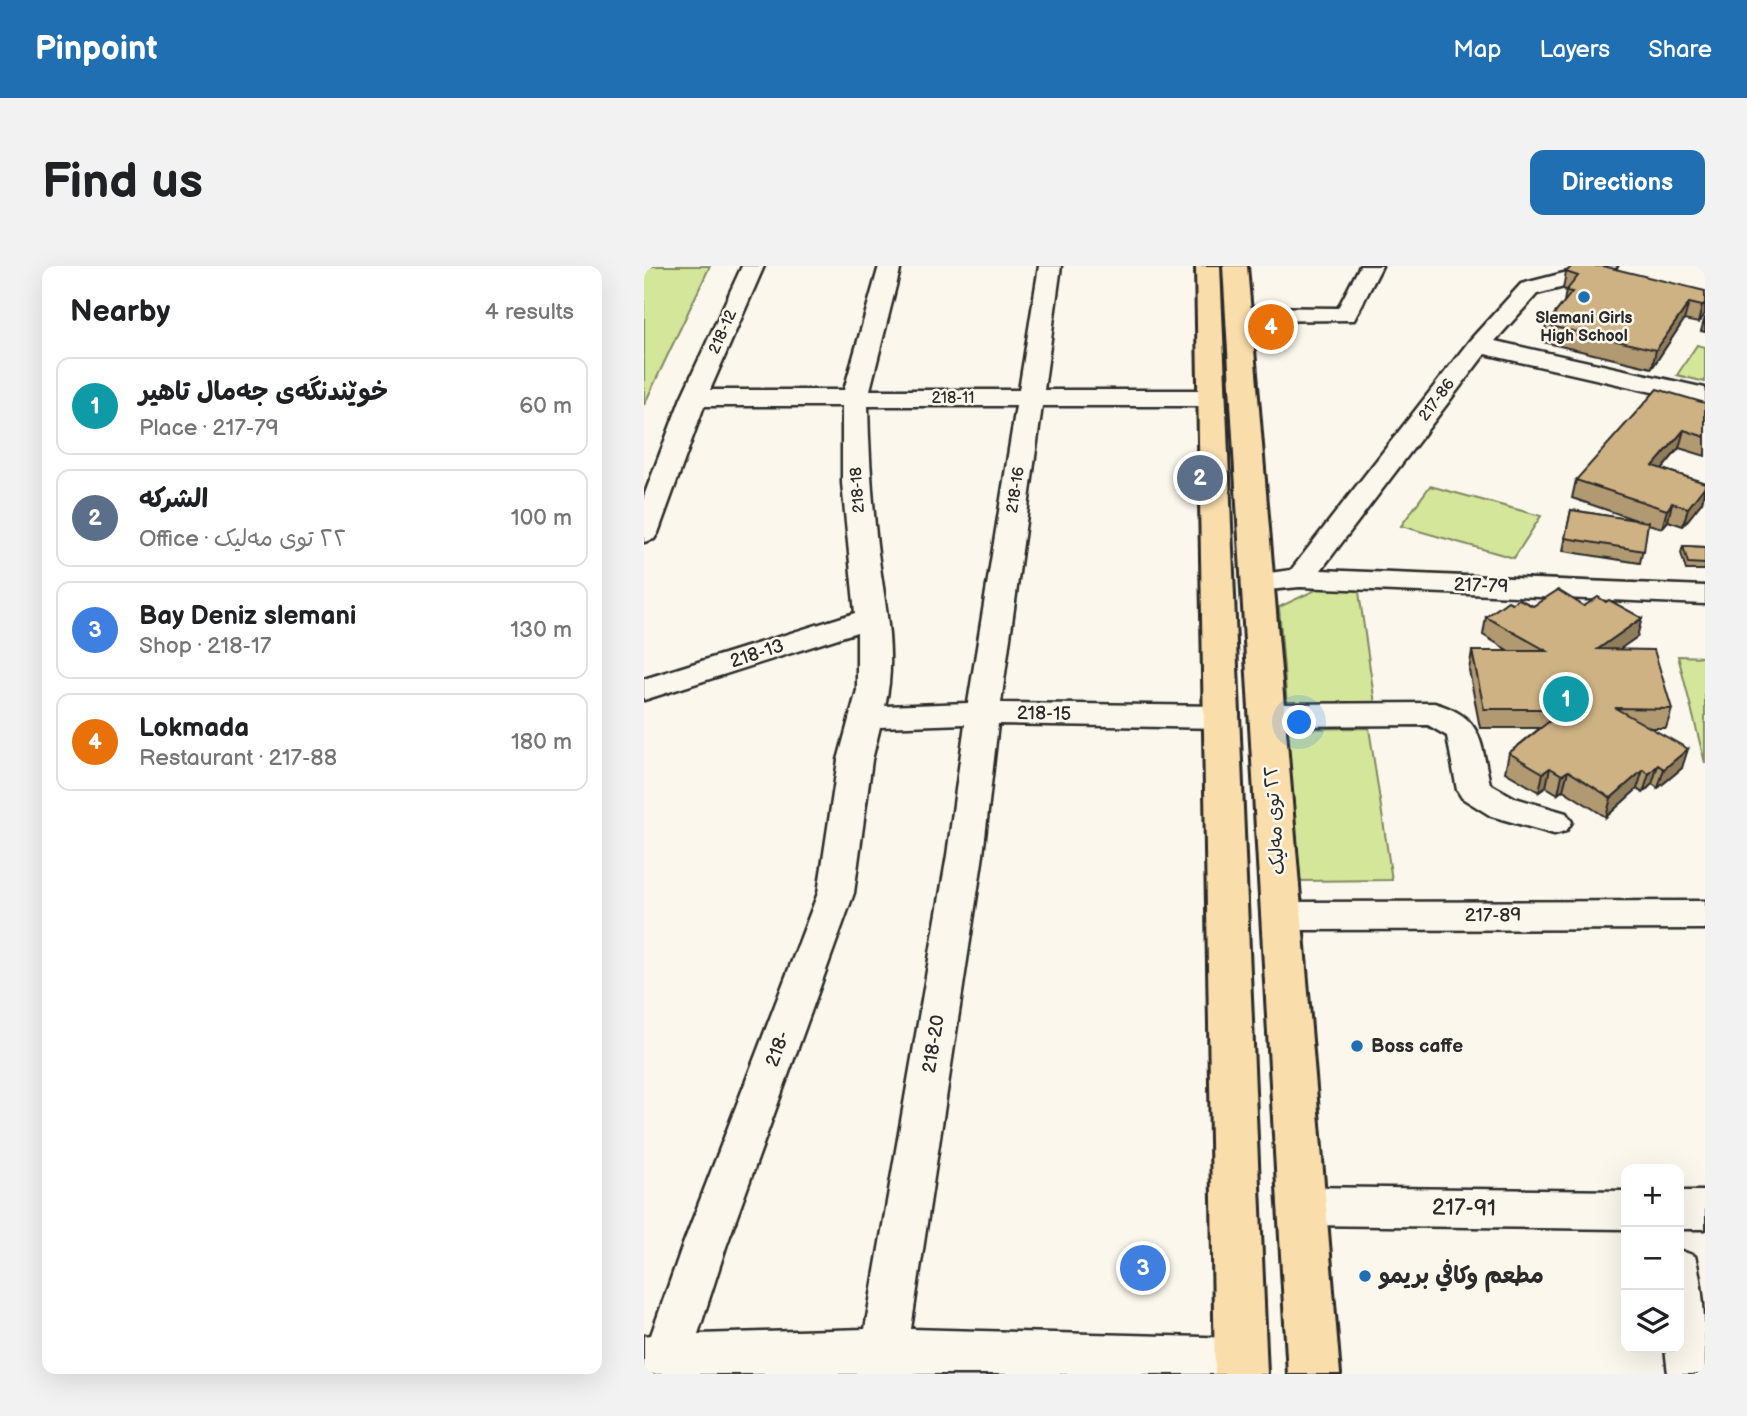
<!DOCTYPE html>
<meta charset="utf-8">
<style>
:root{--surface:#fff;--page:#f2f2f2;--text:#202124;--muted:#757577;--line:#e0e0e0;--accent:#1f6fb2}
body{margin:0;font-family:"Balsamiq Sans","Playpen Sans Arabic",sans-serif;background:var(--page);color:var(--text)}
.controls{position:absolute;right:21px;bottom:21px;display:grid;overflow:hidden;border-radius:14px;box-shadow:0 7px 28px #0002}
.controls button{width:63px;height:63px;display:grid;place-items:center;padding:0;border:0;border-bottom:2px solid var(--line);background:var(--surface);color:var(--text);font:35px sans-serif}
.you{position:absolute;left:656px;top:457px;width:24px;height:24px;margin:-18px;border:5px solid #fff;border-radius:50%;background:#1a73e8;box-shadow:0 0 0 10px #1a73e833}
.badge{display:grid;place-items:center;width:46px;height:46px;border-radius:50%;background:var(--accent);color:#fff;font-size:23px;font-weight:700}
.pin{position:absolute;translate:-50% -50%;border:4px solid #fff;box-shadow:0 2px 7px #0006}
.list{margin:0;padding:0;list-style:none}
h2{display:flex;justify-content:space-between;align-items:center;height:91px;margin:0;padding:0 28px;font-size:30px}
h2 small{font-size:23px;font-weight:400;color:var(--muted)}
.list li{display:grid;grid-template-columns:46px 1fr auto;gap:21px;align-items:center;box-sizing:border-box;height:98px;margin:0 14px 14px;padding:0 14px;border:2px solid var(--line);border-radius:14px}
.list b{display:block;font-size:26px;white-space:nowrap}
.list p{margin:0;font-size:23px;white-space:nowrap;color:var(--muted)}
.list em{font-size:23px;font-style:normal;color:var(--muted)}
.icon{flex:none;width:38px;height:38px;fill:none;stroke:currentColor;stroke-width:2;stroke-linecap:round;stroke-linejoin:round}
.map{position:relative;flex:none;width:1061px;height:1108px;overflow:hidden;border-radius:14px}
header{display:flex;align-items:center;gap:42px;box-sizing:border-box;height:98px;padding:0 35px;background:var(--accent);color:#fff}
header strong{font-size:33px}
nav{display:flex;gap:38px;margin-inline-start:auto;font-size:24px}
.intro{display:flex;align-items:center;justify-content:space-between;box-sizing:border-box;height:168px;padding:0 42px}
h1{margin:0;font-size:49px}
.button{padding:18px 32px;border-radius:14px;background:var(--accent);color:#fff;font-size:24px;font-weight:700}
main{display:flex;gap:42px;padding:0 42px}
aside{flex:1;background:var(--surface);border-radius:14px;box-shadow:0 7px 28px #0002}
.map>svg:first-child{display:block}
.green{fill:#d4e69a;stroke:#808862;stroke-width:2}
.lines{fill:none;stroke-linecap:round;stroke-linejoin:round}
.minor-casing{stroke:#2b2b2b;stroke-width:5}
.major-casing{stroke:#2b2b2b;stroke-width:6}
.minor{fill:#fbf7ec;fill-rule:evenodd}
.major{fill:#f9ddab;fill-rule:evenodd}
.wall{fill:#b19971;stroke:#2b2b2b;stroke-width:2}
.shaded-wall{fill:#907d5c;stroke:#2b2b2b;stroke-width:2}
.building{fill:#ceb283;stroke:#2b2b2b;stroke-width:2}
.poi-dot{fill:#1f6fb2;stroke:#fbf7ec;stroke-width:2.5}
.labels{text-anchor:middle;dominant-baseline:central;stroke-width:5;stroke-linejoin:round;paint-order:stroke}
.far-poi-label{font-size:16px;font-weight:bold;fill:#2b2b2b;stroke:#fbf7ec}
.far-street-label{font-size:16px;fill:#2b2b2b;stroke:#fbf7ec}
.street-label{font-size:19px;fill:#2b2b2b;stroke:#fbf7ec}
.poi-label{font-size:19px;font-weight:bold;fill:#2b2b2b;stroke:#fbf7ec;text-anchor:start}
.near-street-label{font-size:23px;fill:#2b2b2b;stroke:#fbf7ec}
.near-poi-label{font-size:23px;font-weight:bold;fill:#2b2b2b;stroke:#fbf7ec;text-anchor:start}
</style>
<header>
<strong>Pinpoint</strong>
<nav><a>Map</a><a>Layers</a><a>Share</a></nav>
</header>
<div class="intro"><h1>Find us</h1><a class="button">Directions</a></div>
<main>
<aside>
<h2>Nearby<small>4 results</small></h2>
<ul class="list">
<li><span class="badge" style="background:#0f9aa8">1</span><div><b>خوێندنگەی جەمال تاهیر</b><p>Place · 217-79</p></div><em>60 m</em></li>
<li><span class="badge" style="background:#5c6f8a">2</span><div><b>الشركه</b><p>Office · ٢٢ توی مەلیک</p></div><em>100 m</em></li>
<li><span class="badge" style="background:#3f7fe0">3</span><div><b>Bay Deniz slemani</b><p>Shop · 218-17</p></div><em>130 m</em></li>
<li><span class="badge" style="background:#e8710a">4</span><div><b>Lokmada</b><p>Restaurant · 217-88</p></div><em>180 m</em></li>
</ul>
</aside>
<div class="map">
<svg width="1061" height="1108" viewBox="0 0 1061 1108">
<rect width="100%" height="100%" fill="#fbf7ec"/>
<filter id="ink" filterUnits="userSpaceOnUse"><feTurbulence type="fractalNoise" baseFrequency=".0143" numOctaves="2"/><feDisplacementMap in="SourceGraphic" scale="14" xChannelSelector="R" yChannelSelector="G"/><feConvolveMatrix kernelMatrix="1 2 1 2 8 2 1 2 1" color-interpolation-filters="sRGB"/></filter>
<g filter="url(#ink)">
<g class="green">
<polygon points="0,0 66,0 0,139"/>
<polygon points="1053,79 1061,81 1061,116 1033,109"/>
<polygon points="786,220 897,250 870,292 757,260"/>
<polygon points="714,319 731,438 643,439 635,341 680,320"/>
<polygon points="1034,390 1061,391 1061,497"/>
<polygon points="725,462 748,614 653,615 638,463"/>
</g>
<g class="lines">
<defs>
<g id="minor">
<path d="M98 0H120L66 124H200L235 0H257L226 124H375L395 0H417L400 124H568L577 127 581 132 577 137 568 140H398L357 437 577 440 589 443 593 451 589 459 577 462 354 458 339 589 267 1063 596 1072 613 1078 620 1094 614 1108H0V1070L7 1069 38 981 174 627 194 494 213 424V366L0 434V413L211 347 198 217V140H60L14 267 10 273 0 276V230L37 132ZM224 140H372L324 437 241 440C254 389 239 330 233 279 228 232 225 187 224 140ZM321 458 303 589 221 1063 54 1068 82 981 210 627 228 494 236 461Z"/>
<polygon points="716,0 738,0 710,54 594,55 586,53 582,48 586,43 594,41 694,42"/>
<polygon points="947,0 973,0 963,10 893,28 851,75 1061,122 1061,138 841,88 677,304 1061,320 1061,338 656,321 614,325 604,322 599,316 604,310 647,304 826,74 877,18"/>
<path d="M790 437C839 451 836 474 846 518L871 532 922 547 928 556 922 565 910 568 847 550 818 532 813 524 803 470 784 459 624 460 612 457 608 449 612 441 624 438Z"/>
<polygon points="1061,635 1061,663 637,664 624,660 618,650 624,640 637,636"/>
<polygon points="658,921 982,925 982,963 658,959 643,954 636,940 643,926"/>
<rect x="1035" y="925" width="26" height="38"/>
<path d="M1035 984 1051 990C1061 1026 1061 1070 1061 1108H1024L1021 1082H1035Z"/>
</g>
<g id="major">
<polygon points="552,0 576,0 623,1108 571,1108"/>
<polygon points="579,0 603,0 696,1108 644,1108"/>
</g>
</defs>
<use href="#minor" class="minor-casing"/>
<use href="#major" class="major-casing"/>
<use href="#minor" class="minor"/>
<use href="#major" class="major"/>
</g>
<g class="wall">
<polygon points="922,6 1061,25 1061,48 1054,57 1040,54 1008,102 899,76 902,59 920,36 922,24 919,23"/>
<polygon points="1061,51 1061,66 1057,65"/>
<polygon points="1061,137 1061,190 1035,182 1018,203 1061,217 1061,224 1058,236 1039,260 1024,255 1018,262 1004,258 996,297 919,285 927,244 995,255 928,232 932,214"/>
<polygon points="1039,280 1061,281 1061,304 1042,304 1037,287"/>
<polygon points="868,337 889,340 940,340 993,371 975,383 1028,443 1022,462 1006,462 1038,502 1014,522 1008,518 999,527 993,523 962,551 919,524 914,528 902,521 895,526 861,506 865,487 896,462 836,462 825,404 828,385 865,385 839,369 842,351"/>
</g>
<g class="shaded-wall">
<polygon points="1045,37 1040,54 1008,102 1012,84"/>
<polygon points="1061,37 1061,48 1054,57 1058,40"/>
<polygon points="1040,164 1035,182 1005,219 1009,200"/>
<polygon points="1061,220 1058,236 1039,260 1044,242"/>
<polygon points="1028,237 1024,255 1018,262 1023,244"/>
<polygon points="998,352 993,371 949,402 954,383"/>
<polygon points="1044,483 1038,502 1014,522 1020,503"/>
<polygon points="1014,499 1008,518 999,527 1005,508"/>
<polygon points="906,502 902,521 895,526 899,507"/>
<polygon points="999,504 993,523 962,551 967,532"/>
<polygon points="924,505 919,524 914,528 918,509"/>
</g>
<g class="building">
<polygon points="928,0 959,0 1061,25 1061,37 1058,40 1045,37 1012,84 902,59 928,26 922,25 934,10 922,6"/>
<polygon points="1013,123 1061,137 1061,171 1040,164 1009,200 1061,217 1061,220 1044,242 1028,237 1023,244 932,214"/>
<polygon points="927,244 1004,256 1000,285 921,272"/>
<polygon points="1039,280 1061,281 1061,298 1044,297"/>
<polygon points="914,324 940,340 954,331 962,336 965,334 998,352 954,383 1010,384 1028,443 971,442 1044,483 1020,503 1014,499 1005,508 999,504 967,532 924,505 918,509 906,502 899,507 865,487 921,443 840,443 828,385 903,385 842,351 864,335 868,337 875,333 889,340"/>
</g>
</g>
<g class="poi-dot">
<circle cx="940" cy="31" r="7"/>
<circle cx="713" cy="780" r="7"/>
<circle cx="721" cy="1010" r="7"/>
</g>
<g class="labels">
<g class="far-poi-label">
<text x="940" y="52">Slemani Girls<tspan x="940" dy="18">High School</tspan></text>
</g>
<g class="far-street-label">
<text transform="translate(79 66) rotate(-66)">218-12</text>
<text x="309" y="132">218-11</text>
<text transform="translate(793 134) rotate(-53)">217-86</text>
<text transform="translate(214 224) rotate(-94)">218-18</text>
<text transform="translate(372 224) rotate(-81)">218-16</text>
</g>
<g class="street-label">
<text transform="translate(837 320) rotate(2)">217-79</text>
<text transform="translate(113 388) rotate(-18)">218-13</text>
<text transform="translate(400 448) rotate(1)">218-15</text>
<text transform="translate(631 554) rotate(-94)">٢٢ توی مەلیک</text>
<text x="849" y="649">217-89</text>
<text transform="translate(290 778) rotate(-81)">218-20</text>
<text transform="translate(134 783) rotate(-70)">218-</text>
</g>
<g class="poi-label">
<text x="727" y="780">Boss caffe</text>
</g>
<g class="near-street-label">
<text transform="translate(820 942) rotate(1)">217-91</text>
</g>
<g class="near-poi-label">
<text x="735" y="1010">مطعم وكافي بريمو</text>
</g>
</g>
</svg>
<div class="controls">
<button>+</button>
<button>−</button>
<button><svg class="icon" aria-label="layers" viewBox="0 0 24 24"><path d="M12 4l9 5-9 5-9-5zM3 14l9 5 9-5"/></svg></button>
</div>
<div class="you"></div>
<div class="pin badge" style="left:922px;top:433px;background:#0f9aa8">1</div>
<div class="pin badge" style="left:556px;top:212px;background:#5c6f8a">2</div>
<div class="pin badge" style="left:499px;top:1002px;background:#3f7fe0">3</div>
<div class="pin badge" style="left:627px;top:61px;background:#e8710a">4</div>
</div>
</main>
